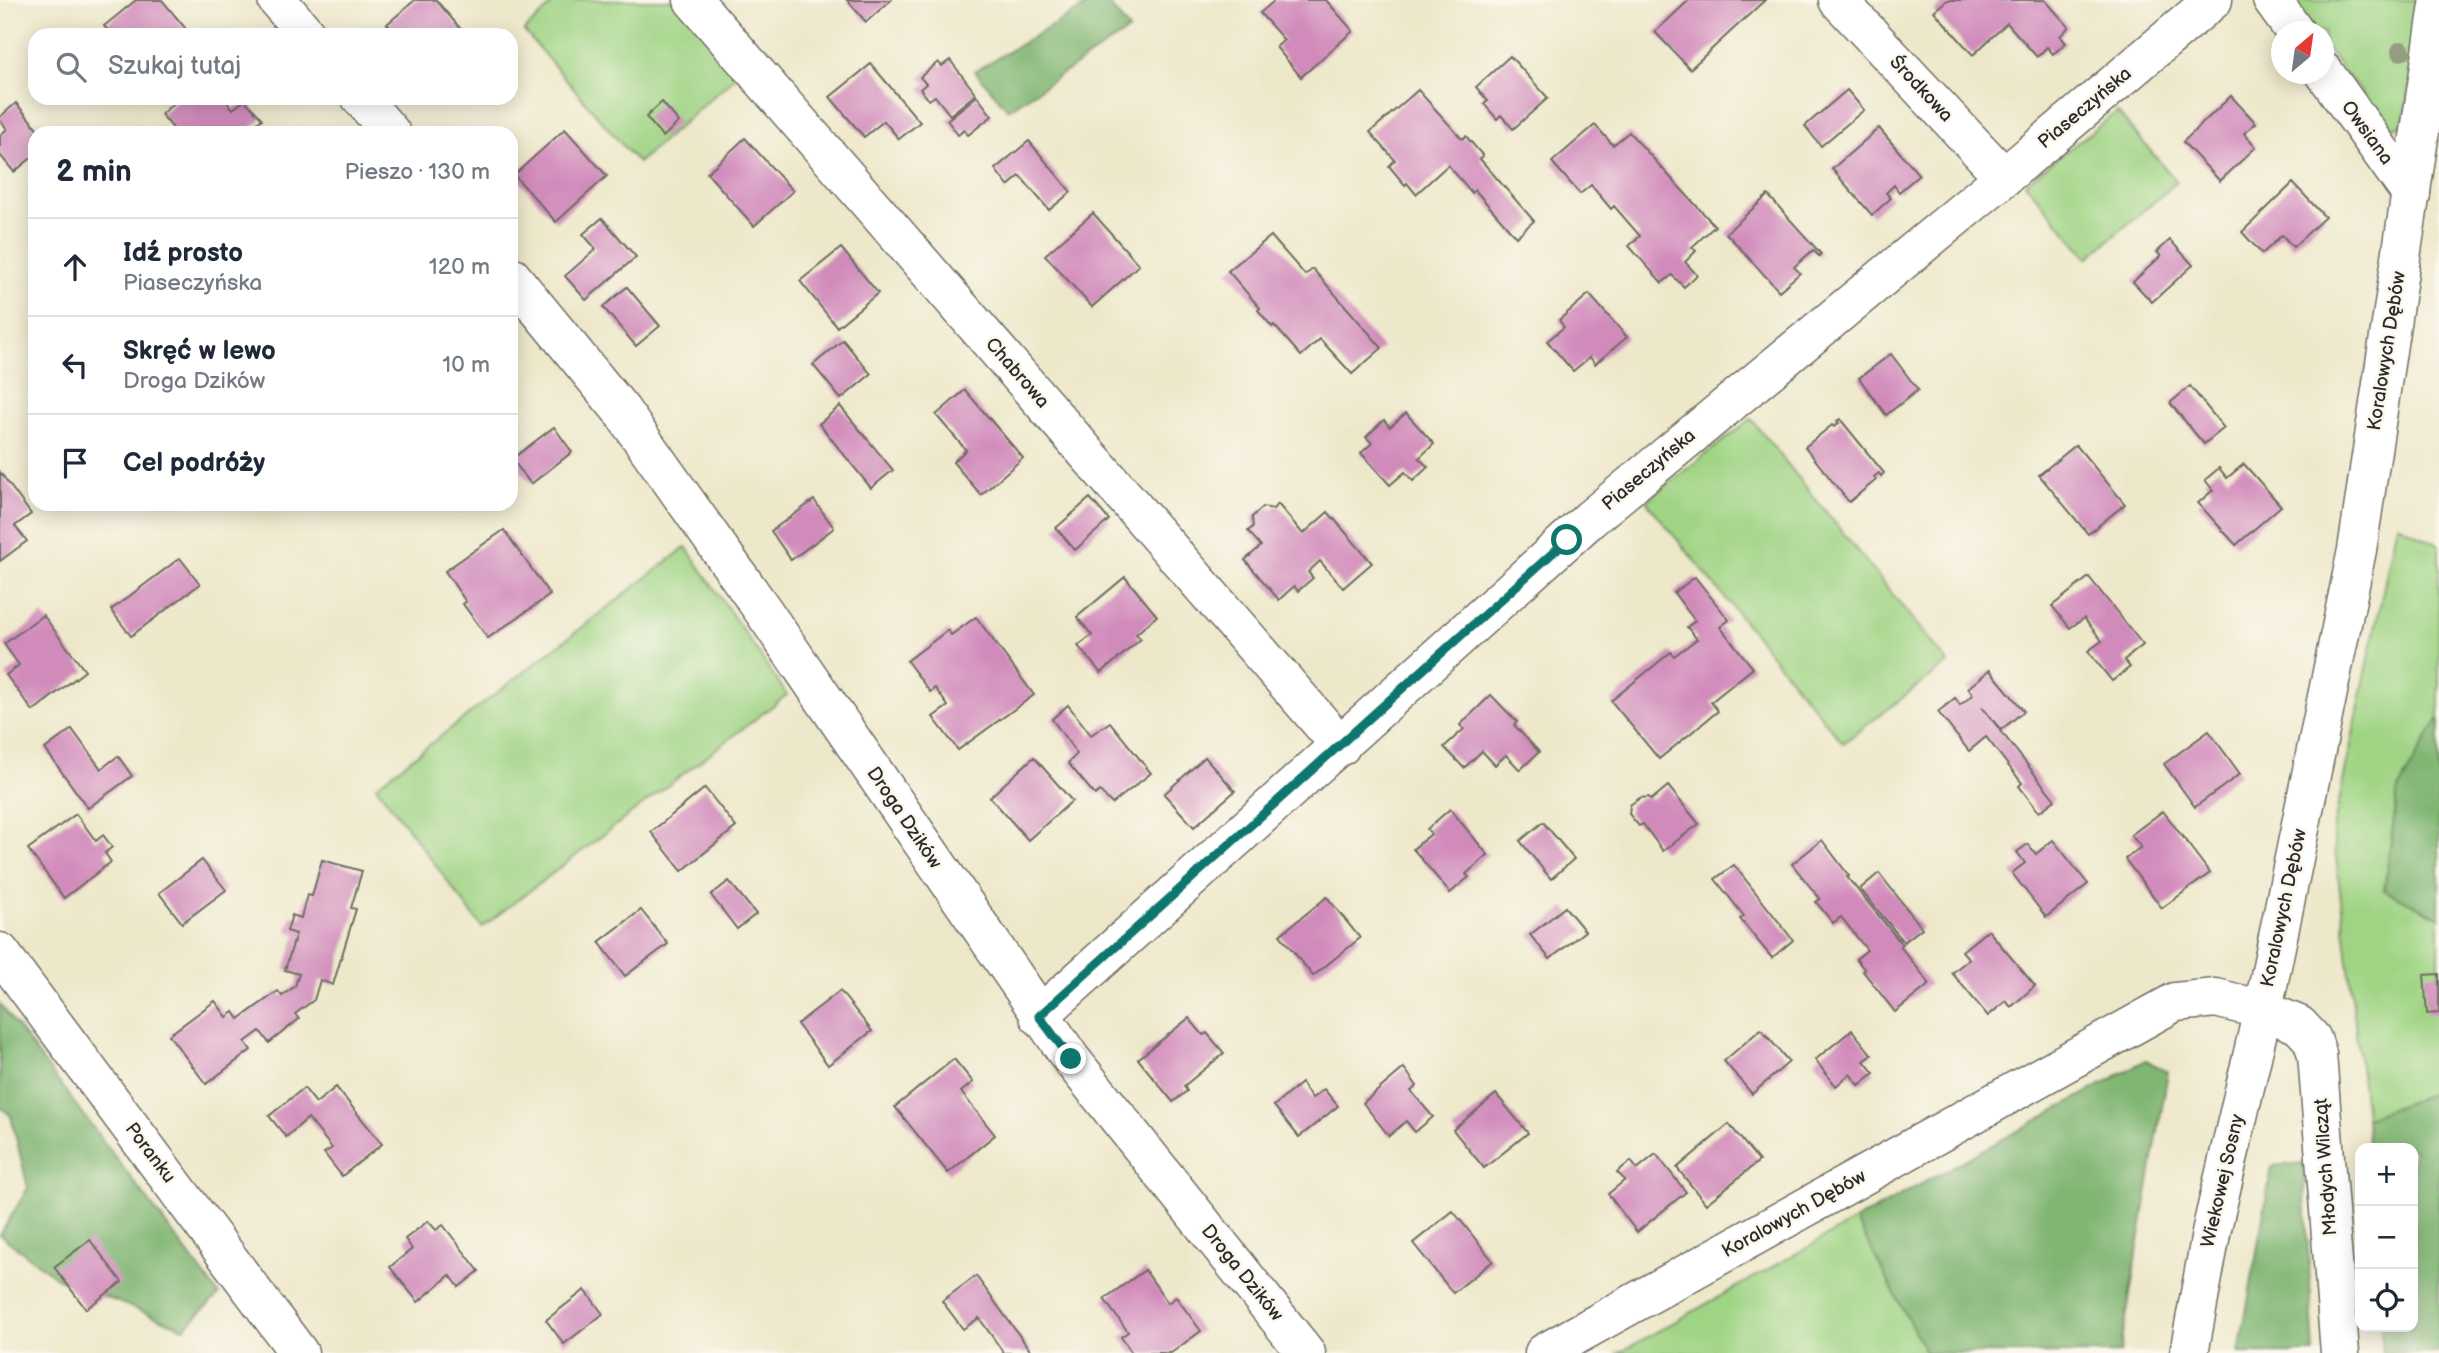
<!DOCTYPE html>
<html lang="pl">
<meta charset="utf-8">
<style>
:root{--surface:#fff;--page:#f2f2f3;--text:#1f2937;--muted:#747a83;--line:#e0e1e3}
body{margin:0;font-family:"Balsamiq Sans",sans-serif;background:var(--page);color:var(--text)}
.controls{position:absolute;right:21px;bottom:21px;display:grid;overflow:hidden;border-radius:14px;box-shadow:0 4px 18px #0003}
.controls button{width:63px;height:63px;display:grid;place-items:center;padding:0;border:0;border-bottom:2px solid var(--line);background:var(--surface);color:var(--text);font:35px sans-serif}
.compass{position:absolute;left:2271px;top:21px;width:63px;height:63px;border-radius:50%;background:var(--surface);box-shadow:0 4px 18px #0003;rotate:29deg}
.stop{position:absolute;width:21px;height:21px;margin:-16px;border:5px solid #0f766e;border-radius:50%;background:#fff}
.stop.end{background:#0f766e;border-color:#fff;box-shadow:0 2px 7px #0008}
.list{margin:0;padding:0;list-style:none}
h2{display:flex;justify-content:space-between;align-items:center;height:91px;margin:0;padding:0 28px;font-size:30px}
h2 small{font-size:23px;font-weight:400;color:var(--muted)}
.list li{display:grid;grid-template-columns:46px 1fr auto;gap:21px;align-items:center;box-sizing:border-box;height:98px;padding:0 28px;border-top:2px solid var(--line)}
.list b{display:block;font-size:26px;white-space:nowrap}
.list p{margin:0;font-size:23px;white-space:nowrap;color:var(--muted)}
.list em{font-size:23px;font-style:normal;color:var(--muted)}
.icon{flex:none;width:38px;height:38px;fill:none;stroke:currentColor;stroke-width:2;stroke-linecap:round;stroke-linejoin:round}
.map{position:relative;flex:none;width:2439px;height:1353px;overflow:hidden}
.search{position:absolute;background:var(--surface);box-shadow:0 4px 18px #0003;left:28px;top:28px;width:490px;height:77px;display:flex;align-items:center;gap:18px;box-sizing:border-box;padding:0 24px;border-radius:21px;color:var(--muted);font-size:26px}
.panel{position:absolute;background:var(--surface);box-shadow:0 4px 18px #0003;left:28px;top:126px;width:490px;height:385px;border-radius:21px}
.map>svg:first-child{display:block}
.green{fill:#a0d485;stroke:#668058;stroke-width:2}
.forest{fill:#80b672;stroke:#56704e;stroke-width:2}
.building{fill:#d18bbb}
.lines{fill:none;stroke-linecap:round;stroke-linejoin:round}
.minor-casing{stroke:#6f6d63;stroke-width:41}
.minor{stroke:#fff;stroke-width:38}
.tree{fill:#969c82}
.route{stroke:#0f766e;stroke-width:9}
.labels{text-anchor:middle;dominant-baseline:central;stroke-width:5;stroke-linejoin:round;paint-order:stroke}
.street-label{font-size:19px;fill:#2b2b2b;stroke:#fbf7ec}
</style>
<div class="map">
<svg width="2439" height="1353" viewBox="0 0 2439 1353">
<rect width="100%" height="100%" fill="#fbf7ec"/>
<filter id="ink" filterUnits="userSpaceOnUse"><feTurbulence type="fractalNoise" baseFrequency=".0143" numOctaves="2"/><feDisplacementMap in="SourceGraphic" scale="14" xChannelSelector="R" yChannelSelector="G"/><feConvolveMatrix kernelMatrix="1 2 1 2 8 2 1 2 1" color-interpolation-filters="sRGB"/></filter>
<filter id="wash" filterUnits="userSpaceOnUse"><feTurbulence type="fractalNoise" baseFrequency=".00686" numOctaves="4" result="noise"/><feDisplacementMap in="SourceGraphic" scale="28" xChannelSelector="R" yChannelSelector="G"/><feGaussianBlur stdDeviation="1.57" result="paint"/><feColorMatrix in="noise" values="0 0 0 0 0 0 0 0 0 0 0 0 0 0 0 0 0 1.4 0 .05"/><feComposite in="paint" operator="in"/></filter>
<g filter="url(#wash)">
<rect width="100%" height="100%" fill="#eee8cb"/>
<g class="green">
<polygon points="557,0 680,0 743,70 638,163 524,31"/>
<polygon points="2287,0 2426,0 2403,124 2395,128 2381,117 2324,46 2324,32 2312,31"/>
<polygon points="2117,112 2177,182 2088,258 2025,183"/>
<polygon points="1751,419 1948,663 1843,743 1646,501"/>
<polygon points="2397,524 2439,545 2439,718 2398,790 2384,890 2439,917 2439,1091 2366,1118 2333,830"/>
<polygon points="686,547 787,695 482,927 376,786"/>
<polygon points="1856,1220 1926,1353 1619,1353"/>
</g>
<g class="forest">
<polygon points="1096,0 1106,0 1129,30 1008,110 975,71"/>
<polygon points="2439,718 2439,917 2384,890 2398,790"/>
<polygon points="0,1004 219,1295 184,1328 57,1278 0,1235 28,1188 11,1116 0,1106"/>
<polygon points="2146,1060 2168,1072 2120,1353 1926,1353 1856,1220"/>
<polygon points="2439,1091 2439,1353 2383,1353 2381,1327 2413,1327 2413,1148 2368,1148 2366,1118"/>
<polygon points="2303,1163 2314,1353 2239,1353 2272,1166"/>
</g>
<g id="blocks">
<g class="building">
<polygon points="136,0 162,0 186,29 178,35 112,35 104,26"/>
<polygon points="415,0 436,0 466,35 396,35 387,24"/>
<polygon points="847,0 891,0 866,22"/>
<polygon points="1275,0 1326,0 1353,31 1301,77 1276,47 1284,40 1260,13"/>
<polygon points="1689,0 1765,0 1690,69 1655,32"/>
<polygon points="1947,0 2045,0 2069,27 2060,36 2066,43 2053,54 2047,47 2037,57 2007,23 1973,55 1934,11"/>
<polygon points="1510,56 1548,98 1513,129 1501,115 1497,119 1484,104 1488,101 1476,87"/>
<polygon points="950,60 976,94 950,115 935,96 929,100 920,89 926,84 920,77 938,62 942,66"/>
<polygon points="871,64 920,122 899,139 884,121 864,137 830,97"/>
<polygon points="1418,90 1462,139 1466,136 1483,156 1480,159 1534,221 1516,237 1475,190 1472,193 1448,165 1416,194 1407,183 1405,185 1389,166 1395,160 1370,132"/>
<polygon points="1847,90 1864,110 1821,146 1805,126"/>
<polygon points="977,96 992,116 968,135 964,130 958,135 947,120"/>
<polygon points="2231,96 2256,123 2244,133 2256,147 2220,181 2183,142"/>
<polygon points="180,98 223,98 233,109 245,100 262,119 245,133 177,133 161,114"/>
<polygon points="662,102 679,122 663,137 646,117"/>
<polygon points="16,103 41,133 35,133 35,155 14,172 0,155 0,135 7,129 0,120 0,117"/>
<polygon points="1595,125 1613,145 1629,132 1715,226 1692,247 1696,251 1685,262 1697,275 1684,287 1672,275 1662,283 1629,246 1640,236 1614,206 1611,209 1591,185 1580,194 1552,162"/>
<polygon points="1879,128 1919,175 1899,192 1894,185 1886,193 1891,198 1872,215 1832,169"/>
<polygon points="565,129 607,176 556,222 514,175"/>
<polygon points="745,138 793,191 754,226 707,173"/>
<polygon points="1029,141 1071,192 1049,210 1020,176 1008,186 995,169"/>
<polygon points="2293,183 2325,217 2293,247 2282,235 2262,254 2242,232"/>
<polygon points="1768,195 1821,254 1819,256 1813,250 1794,267 1800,273 1779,291 1726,233"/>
<polygon points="1093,213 1139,265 1092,307 1045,255"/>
<polygon points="602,218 636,257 586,300 565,276 596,249 583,234"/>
<polygon points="1271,236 1305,275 1313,269 1382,348 1352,374 1320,339 1301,356 1274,325 1272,327 1258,310 1260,308 1228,271"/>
<polygon points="2170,240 2193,265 2152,302 2133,282 2161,256 2157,252"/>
<polygon points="841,248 878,293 837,327 800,281"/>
<polygon points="627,287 660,326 636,346 603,307"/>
<polygon points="1589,294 1627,337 1595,364 1590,357 1573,371 1547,341 1564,327 1559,320"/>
<polygon points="843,340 871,374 841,399 813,365"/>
<polygon points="1891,354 1918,390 1886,415 1859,378"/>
<polygon points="2190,386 2224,428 2204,444 2170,403"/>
<polygon points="965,390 1023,458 981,495 953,462 966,450 936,415"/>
<polygon points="840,406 893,470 871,488 819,424"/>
<polygon points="1406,413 1434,444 1419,458 1428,467 1413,481 1405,472 1390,485 1361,453 1372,443 1366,437 1384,420 1390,427"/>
<polygon points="1840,419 1884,473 1881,476 1879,473 1874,477 1876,480 1849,502 1805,447 1832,425 1834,427 1839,423 1837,421"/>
<polygon points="554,427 572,452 531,484 512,459"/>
<polygon points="2076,445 2125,504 2088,534 2039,475"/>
<polygon points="2244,464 2281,506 2236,545 2198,503 2213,490 2205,480 2219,468 2227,478"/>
<polygon points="0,472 31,514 15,526 27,541 0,561"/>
<polygon points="1090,498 1109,520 1075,550 1056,528"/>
<polygon points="814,500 834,528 791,560 771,531"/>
<polygon points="1278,504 1303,534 1328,512 1372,563 1343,588 1320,561 1308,572 1313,578 1298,591 1294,586 1279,600 1245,560 1261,546 1248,531 1253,527 1252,517 1263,507 1273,509"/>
<polygon points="504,530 550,595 488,638 463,604 466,602 445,571"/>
<polygon points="180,558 200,584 131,636 111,610"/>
<polygon points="1125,577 1157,616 1136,634 1141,639 1101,673 1078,646 1092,635 1077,617"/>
<polygon points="1695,577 1729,620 1720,627 1753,668 1711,702 1718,711 1659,759 1611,701 1671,652 1674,656 1697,639 1687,627 1695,621 1674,593"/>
<polygon points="2089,577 2143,645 2124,660 2130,667 2112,681 2088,651 2102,641 2084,618 2070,628 2052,606"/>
<polygon points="43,615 85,671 33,711 6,675 19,665 4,644"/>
<polygon points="976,617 1034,695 958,750 933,717 948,706 935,688 930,692 907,661 948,630 951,635"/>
<polygon points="1990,670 2024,711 2001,730 1982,707 2055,800 2039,812 2019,786 2022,783 1986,737 1969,751 1938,712 1955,698 1960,705 1973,695 1968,688"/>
<polygon points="1491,695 1517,722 1514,725 1539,752 1520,770 1506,755 1495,765 1482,751 1464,768 1444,747 1464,729 1460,725"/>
<polygon points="1068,705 1091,735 1110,722 1151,773 1112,804 1100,791 1095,795 1068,763 1077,754 1052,719"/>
<polygon points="72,729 101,769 118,756 132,776 88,808 45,749"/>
<polygon points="2209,731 2240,774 2195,807 2164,764"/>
<polygon points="1034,757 1072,801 1028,840 990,797"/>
<polygon points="1205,757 1235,791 1194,827 1164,794"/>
<polygon points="1668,786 1699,824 1663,851 1643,824 1639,826 1629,814 1630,805 1640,798 1649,797 1651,800"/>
<polygon points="705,788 736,827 682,871 651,832"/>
<polygon points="1450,809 1488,855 1466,874 1469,877 1450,893 1413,849 1431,834 1427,829"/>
<polygon points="2163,811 2210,873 2162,908 2125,859 2141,847 2131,835"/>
<polygon points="76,814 96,841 103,835 112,847 105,853 111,862 64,898 28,849"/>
<polygon points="1543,822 1574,859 1551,879 1520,841"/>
<polygon points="1822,840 1849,876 1847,877 1902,944 1900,946 1930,984 1895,1012 1863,971 1865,970 1856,959 1867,950 1841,917 1833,923 1816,902 1820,899 1792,864"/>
<polygon points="2053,840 2088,884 2046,917 2012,873 2025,863 2017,852 2028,844 2036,854"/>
<polygon points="202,860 226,890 182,923 159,893"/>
<polygon points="322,860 362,871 351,908 356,909 333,985 320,980 314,1000 295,1014 299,1019 269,1043 260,1031 245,1042 251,1050 206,1084 169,1035 215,1001 227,1017 234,1012 239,1019 278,991 282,996 295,986 299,974 285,970 296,934 287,931 292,915 301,918 307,895 312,896"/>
<polygon points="1734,865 1793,940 1772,958 1740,919 1744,916 1715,879"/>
<polygon points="1879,873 1922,928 1904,942 1860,889"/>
<polygon points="729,881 756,914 737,929 711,895"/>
<polygon points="1327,897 1360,938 1313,976 1280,935"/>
<polygon points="1565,907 1585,931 1550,959 1530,935"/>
<polygon points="641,910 668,944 625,976 599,942"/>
<polygon points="1988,930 2035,986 2011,1007 2006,1001 1988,1016 1952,973 1969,959 1962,951"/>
<polygon points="2439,974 2439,1013 2427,1014 2424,975"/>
<polygon points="840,991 872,1031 828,1065 797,1024"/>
<polygon points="1189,1018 1203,1035 1207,1033 1224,1053 1184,1086 1187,1091 1173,1102 1138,1059"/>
<polygon points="1761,1029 1789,1062 1752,1094 1724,1061"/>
<polygon points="1852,1030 1872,1055 1864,1061 1874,1073 1859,1085 1850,1074 1836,1086 1815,1060"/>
<polygon points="954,1059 973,1082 961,1092 995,1135 948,1173 895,1107"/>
<polygon points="1404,1068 1417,1086 1411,1091 1433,1117 1415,1132 1406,1121 1389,1136 1363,1103"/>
<polygon points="1301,1083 1312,1098 1324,1089 1338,1106 1299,1137 1274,1106"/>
<polygon points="336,1087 382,1144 342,1176 324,1153 332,1148 308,1118 286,1137 269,1116 304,1088 316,1103"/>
<polygon points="1496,1094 1528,1133 1484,1168 1453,1130"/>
<polygon points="1729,1124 1759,1161 1706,1204 1677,1168"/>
<polygon points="1656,1154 1686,1192 1637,1232 1608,1194 1625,1180 1617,1172 1631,1161 1637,1169"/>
<polygon points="1453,1211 1493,1261 1453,1293 1413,1243"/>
<polygon points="428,1221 436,1230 443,1225 479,1271 459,1287 450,1275 418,1302 390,1267 412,1249 405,1239"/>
<polygon points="90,1240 122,1282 86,1309 54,1267"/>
<polygon points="1145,1270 1168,1303 1176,1297 1201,1331 1171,1353 1132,1353 1121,1337 1128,1332 1104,1299"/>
<polygon points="976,1276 1032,1353 1004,1353 979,1318 963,1329 942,1301"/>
<polygon points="585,1290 603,1314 564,1344 546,1320"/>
</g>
</g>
</g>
<g filter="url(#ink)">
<use href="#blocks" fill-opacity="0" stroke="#6f6d63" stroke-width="2"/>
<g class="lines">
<defs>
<g id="minor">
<polyline points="277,0 307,35"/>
<polyline points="693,0 1341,746"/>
<polyline points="1838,0 2004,177"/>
<polyline points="2272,0 2295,32"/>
<polyline points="2324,72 2411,194"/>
<polyline points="361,98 391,133"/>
<polyline points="511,276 621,410 764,612 1071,1059 1306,1353"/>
<polyline points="0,952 299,1353"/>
<polyline points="1039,1016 1590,519 2004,177 2213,0"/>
<polyline points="1544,1353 2175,1002 2216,998 2263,1010 2299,1025 2312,1039 2317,1054 2340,1353"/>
<polyline points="2189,1353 2212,1228 2263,1010 2357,550 2439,5"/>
</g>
</defs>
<use href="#minor" class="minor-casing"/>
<use href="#minor" class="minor"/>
</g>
<circle class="tree" cx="2401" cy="51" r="10"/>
</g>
<g class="lines" filter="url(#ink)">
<polyline class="route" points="1071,1059 1039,1016 1567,540"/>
</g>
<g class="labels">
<g class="street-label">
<text transform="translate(1921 89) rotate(47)">Środkowa</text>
<text transform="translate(2085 108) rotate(-40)">Piaseczyńska</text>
<text transform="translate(2367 133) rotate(54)">Owsiana</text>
<text transform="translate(2387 351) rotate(-81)">Koralowych Dębów</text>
<text transform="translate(1017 373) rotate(49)">Chabrowa</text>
<text transform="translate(1649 470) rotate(-40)">Piaseczyńska</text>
<text transform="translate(904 818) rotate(56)">Droga Dzików</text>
<text transform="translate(2284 908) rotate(-78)">Koralowych Dębów</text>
<text transform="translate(150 1153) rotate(53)">Poranku</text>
<text transform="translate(2326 1167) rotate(-94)">Młodych Wilcząt</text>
<text transform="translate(2223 1181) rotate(-77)">Wiekowej Sosny</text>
<text transform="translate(1794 1214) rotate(-29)">Koralowych Dębów</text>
<text transform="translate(1242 1273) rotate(51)">Droga Dzików</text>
</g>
</g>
</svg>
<div class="controls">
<button>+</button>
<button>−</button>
<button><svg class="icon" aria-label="locate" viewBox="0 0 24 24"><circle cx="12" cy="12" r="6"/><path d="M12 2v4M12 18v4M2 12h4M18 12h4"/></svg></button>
</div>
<svg class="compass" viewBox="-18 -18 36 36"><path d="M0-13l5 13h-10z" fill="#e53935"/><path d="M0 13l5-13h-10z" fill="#747a83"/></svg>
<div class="stop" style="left:1567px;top:540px"></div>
<div class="stop end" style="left:1071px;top:1059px"></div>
<div class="search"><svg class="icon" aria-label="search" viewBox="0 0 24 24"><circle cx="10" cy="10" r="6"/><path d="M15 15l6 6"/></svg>Szukaj tutaj</div>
<section class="panel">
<h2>2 min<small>Pieszo · 130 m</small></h2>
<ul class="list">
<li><svg class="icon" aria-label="ahead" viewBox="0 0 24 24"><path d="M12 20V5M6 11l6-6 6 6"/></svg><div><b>Idź prosto</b><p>Piaseczyńska</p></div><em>120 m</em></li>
<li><svg class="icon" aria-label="left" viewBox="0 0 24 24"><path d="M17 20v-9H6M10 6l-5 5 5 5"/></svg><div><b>Skręć w lewo</b><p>Droga Dzików</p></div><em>10 m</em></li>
<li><svg class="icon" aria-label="arrive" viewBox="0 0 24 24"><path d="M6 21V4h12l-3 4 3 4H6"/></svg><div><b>Cel podróży</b></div></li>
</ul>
</section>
</div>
